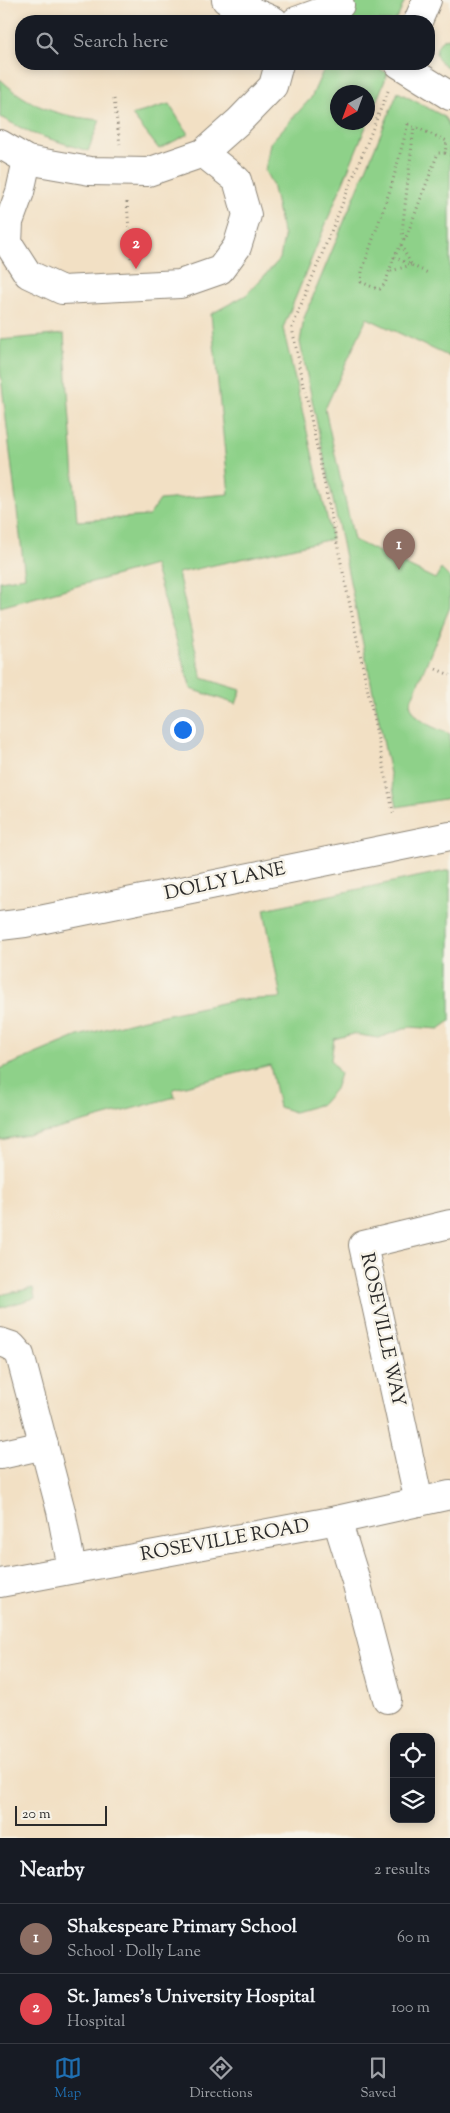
<!DOCTYPE html>
<meta charset="utf-8">
<style>
:root{--surface:#171b24;--page:#20242c;--text:#f1f3f6;--muted:#9ea1a6;--line:#363941;--accent:#1f6fb2}
body{margin:0;font-family:"Sorts Mill Goudy",serif;background:var(--page);color:var(--text)}
.controls{position:absolute;right:15px;bottom:15px;display:grid;overflow:hidden;border-radius:10px;box-shadow:0 2px 8px #0003}
.controls button{width:45px;height:45px;display:grid;place-items:center;padding:0;border:0;border-bottom:1px solid var(--line);background:var(--surface);color:var(--text);font:25px sans-serif}
.compass{position:absolute;left:330px;top:85px;width:45px;height:45px;border-radius:50%;background:var(--surface);box-shadow:0 2px 8px #0003;rotate:221deg}
.scale{position:absolute;left:15px;bottom:12px;width:92px;box-sizing:border-box;padding-left:5px;border:2px solid #2b2b2b;border-top:0;font-size:14px;line-height:18px;white-space:nowrap;color:#2b2b2b;-webkit-text-stroke:4px #f7f3e8;paint-order:stroke}
.you{position:absolute;left:182px;top:729px;width:18px;height:18px;margin:-12px;border:4px solid #fff;border-radius:50%;background:#1a73e8;box-shadow:0 0 0 8px #1a73e833}
.badge{display:grid;place-items:center;width:32px;height:32px;border-radius:50%;background:var(--accent);color:#fff;font-size:16px;font-weight:700}
.pin{position:absolute;translate:-50% -41px;filter:drop-shadow(0 1px 2px #0008)}
.pin::after{content:'';position:absolute;top:26px;width:18px;height:15px;background:inherit;clip-path:polygon(0 0,100% 0,50% 100%)}
.list{margin:0;padding:0;list-style:none}
h2{display:flex;justify-content:space-between;align-items:center;height:65px;margin:0;padding:0 20px;font-size:21px}
h2 small{font-size:16px;font-weight:400;color:var(--muted)}
.list li{display:grid;grid-template-columns:32px 1fr auto;gap:15px;align-items:center;box-sizing:border-box;height:70px;padding:0 20px;border-top:1px solid var(--line)}
.list b{display:block;font-size:19px;white-space:nowrap}
.list p{margin:0;font-size:16px;white-space:nowrap;color:var(--muted)}
.list em{font-size:16px;font-style:normal;color:var(--muted)}
.icon{flex:none;width:28px;height:28px;fill:none;stroke:currentColor;stroke-width:2;stroke-linecap:round;stroke-linejoin:round}
.map{position:relative;flex:none;width:450px;height:1838px;overflow:hidden}
.search{position:absolute;background:var(--surface);box-shadow:0 2px 8px #0003;left:15px;right:15px;top:15px;height:55px;display:flex;align-items:center;gap:12px;box-sizing:border-box;padding:0 18px;border-radius:20px;color:var(--muted);font-size:19px}
.sheet{height:205px;background:var(--surface)}
nav{display:flex;justify-content:space-around;align-items:center;box-sizing:border-box;height:70px;border-top:1px solid var(--line);background:var(--surface);font-size:14px;color:var(--muted)}
nav a{display:grid;justify-items:center;gap:2px}
nav .on{color:var(--accent)}
.map>svg:first-child{display:block}
.green{fill:#8ed189;stroke:#5c7e5a;fill-rule:evenodd}
.lines{fill:none;stroke-linecap:round;stroke-linejoin:round}
.minor-casing{stroke:#8e8678;stroke-width:30}
.path{stroke:#8e8678;stroke-width:3;stroke-dasharray:1 4;stroke-linecap:butt}
.minor{stroke:#fff;stroke-width:28}
.labels{text-anchor:middle;dominant-baseline:central;stroke-width:5;stroke-linejoin:round;paint-order:stroke}
.street-label{font-size:19px;fill:#2b2b2b;stroke:#f7f3e8}
</style>
<div class="map">
<svg width="450" height="1838" viewBox="0 0 450 1838">
<rect width="100%" height="100%" fill="#f7f3e8"/>
<filter id="ink" filterUnits="userSpaceOnUse"><feTurbulence type="fractalNoise" baseFrequency=".02" numOctaves="2"/><feDisplacementMap in="SourceGraphic" scale="10" xChannelSelector="R" yChannelSelector="G"/><feConvolveMatrix kernelMatrix="1 2 1 2 8 2 1 2 1" color-interpolation-filters="sRGB"/></filter>
<filter id="wash" filterUnits="userSpaceOnUse"><feTurbulence type="fractalNoise" baseFrequency=".0096" numOctaves="4" result="noise"/><feDisplacementMap in="SourceGraphic" scale="20" xChannelSelector="R" yChannelSelector="G"/><feGaussianBlur stdDeviation="1.12" result="paint"/><feColorMatrix in="noise" values="0 0 0 0 0 0 0 0 0 0 0 0 0 0 0 0 0 1.4 0 .05"/><feComposite in="paint" operator="in"/></filter>
<g filter="url(#wash)">
<rect width="100%" height="100%" fill="#f2e0c4"/>
<g class="green">
<polygon points="354,0 405,0 398,17 393,21 345,21"/>
<path d="M450 38V69C437 61 430 53 443 39Z"/>
<path d="M326 64H368L388 73 283 328 332 539 178 573 202 678 241 690 236 704 191 689 154 565 0 607V581L25 577 0 369V340L64 334 77 521 149 516 160 500 229 494 211 314 246 295 280 259 284 237 272 184 265 171 270 143 311 98ZM338 92H368V122H338Z"/>
<path d="M0 79C31 108 59 116 100 120L88 151 31 133 0 117Z"/>
<path d="M398 92 443 116 447 121 450 131V357L367 318 325 409 354 540 435 579 441 569 450 578V607L410 703C415 722 433 727 450 734V798L397 807 300 342 304 318Z"/>
<polygon points="169,104 188,134 159,149 132,115"/>
<polygon points="450,870 450,1021 439,1029 410,1027 378,1038 353,1034 334,1039 331,1060 340,1074 335,1089 322,1104 294,1112 279,1107 270,1065 173,1089 175,1097 54,1130 0,1140 0,1069 78,1036 140,1020 236,1000 281,998 264,909"/>
<polygon points="33,1288 35,1298 0,1308 0,1295"/>
</g>
</g>
<g filter="url(#ink)">
<g class="lines">
<defs>
<g id="minor">
<polyline points="226,0 274,21"/>
<polyline points="296,21 340,5"/>
<polyline points="418,21 427,0"/>
<polyline points="399,64 450,96"/>
<polyline points="0,144 27,160 90,171 148,172 203,153 239,121 273,86 279,64"/>
<polyline points="27,160 20,192 9,222 8,243 28,274 62,290 180,284 220,270 237,247 247,215 237,180 203,153"/>
<polyline points="0,926 25,923 450,836"/>
<polyline points="0,1342 12,1346 20,1355 61,1511 72,1569"/>
<polyline points="0,1455 44,1445"/>
<polyline points="419,1502 363,1245 450,1224"/>
<polyline points="337,1520 356,1581 387,1699"/>
<polyline points="0,1583 337,1520 450,1495"/>
</g>
</defs>
<use href="#minor" class="minor-casing"/>
<g class="path">
<polyline points="388,91 292,328 394,816"/>
<polyline points="114,99 120,144"/>
<polygon points="408,124 447,141 445,153 438,153 407,235 394,257 385,284 380,289 377,289 361,282 362,271 392,184"/>
<polyline points="445,153 450,155"/>
<polyline points="127,202 131,258"/>
<polyline points="404,239 402,232 414,127"/>
<polyline points="401,245 411,264"/>
<polyline points="394,257 428,273"/>
<polyline points="391,271 411,265"/>
<polyline points="436,669 450,675"/>
</g>
<use href="#minor" class="minor"/>
</g>
</g>
<g class="labels">
<g class="street-label">
<text transform="translate(225 882) rotate(-12)">DOLLY LANE</text>
<text transform="translate(382 1330) rotate(78)">ROSEVILLE WAY</text>
<text transform="translate(225 1541) rotate(-10)">ROSEVILLE ROAD</text>
</g>
</g>
</svg>
<div class="controls">
<button><svg class="icon" aria-label="locate" viewBox="0 0 24 24"><circle cx="12" cy="12" r="6"/><path d="M12 2v4M12 18v4M2 12h4M18 12h4"/></svg></button>
<button><svg class="icon" aria-label="layers" viewBox="0 0 24 24"><path d="M12 4l9 5-9 5-9-5zM3 14l9 5 9-5"/></svg></button>
</div>
<svg class="compass" viewBox="-18 -18 36 36"><path d="M0-13l5 13h-10z" fill="#e53935"/><path d="M0 13l5-13h-10z" fill="#9ea1a6"/></svg>
<div class="scale">20 m</div>
<div class="you"></div>
<div class="pin badge" style="left:399px;top:570px;background:#8d6e63">1</div>
<div class="pin badge" style="left:136px;top:269px;background:#e0444e">2</div>
<div class="search"><svg class="icon" aria-label="search" viewBox="0 0 24 24"><circle cx="10" cy="10" r="6"/><path d="M15 15l6 6"/></svg>Search here</div>
</div>
<section class="sheet">
<h2>Nearby<small>2 results</small></h2>
<ul class="list">
<li><span class="badge" style="background:#8d6e63">1</span><div><b>Shakespeare Primary School</b><p>School · Dolly Lane</p></div><em>60 m</em></li>
<li><span class="badge" style="background:#e0444e">2</span><div><b>St. James's University Hospital</b><p>Hospital</p></div><em>100 m</em></li>
</ul>
</section>
<nav>
<a class="on"><svg class="icon" aria-label="map" viewBox="0 0 24 24"><path d="M3 6l6-2 6 2 6-2v14l-6 2-6-2-6 2zM9 4v14M15 6v14"/></svg>Map</a>
<a><svg class="icon" aria-label="directions" viewBox="0 0 24 24"><path d="M12 3l9 9-9 9-9-9zM9 14v-3h6M13 9l2 2-2 2"/></svg>Directions</a>
<a><svg class="icon" aria-label="saved" viewBox="0 0 24 24"><path d="M7 4h10v16l-5-4-5 4z"/></svg>Saved</a>
</nav>
